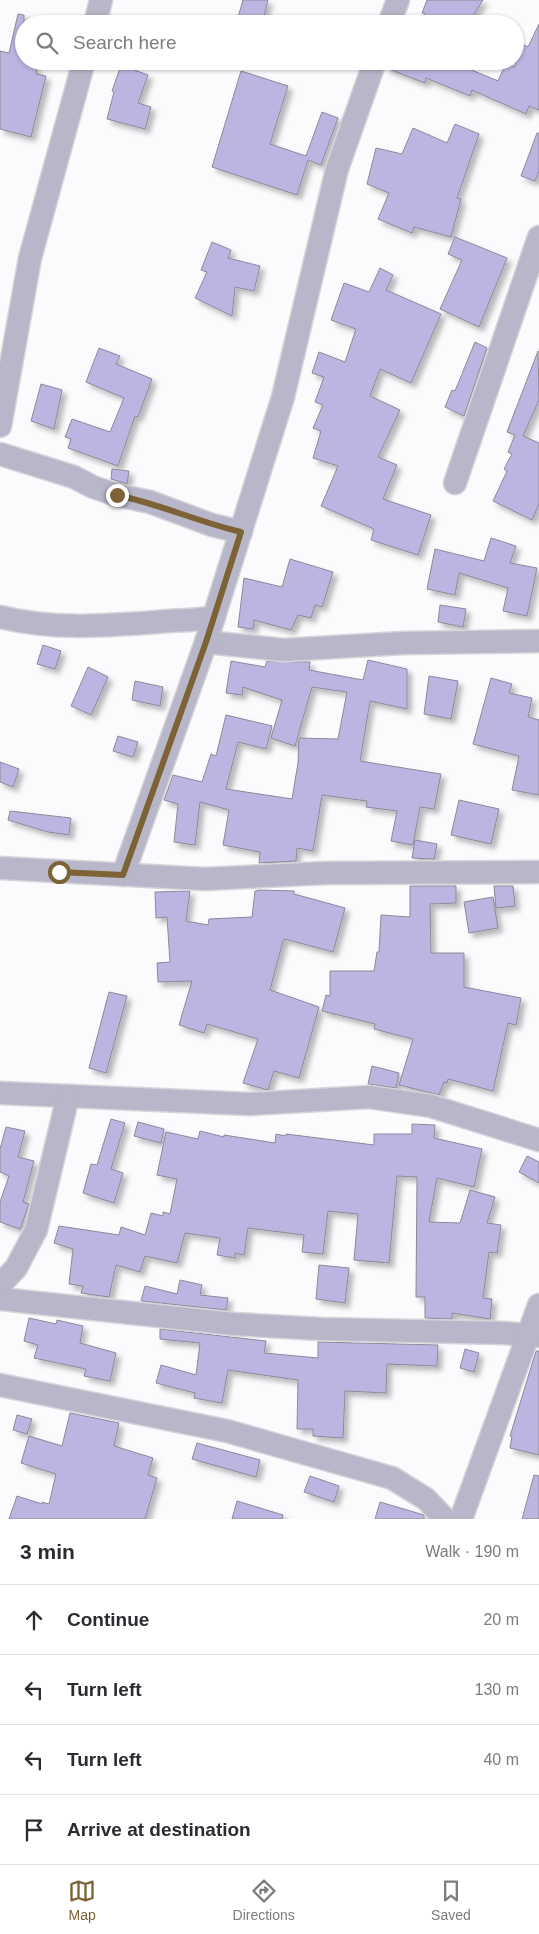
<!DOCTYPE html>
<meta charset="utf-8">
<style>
:root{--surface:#fff;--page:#f7f7f7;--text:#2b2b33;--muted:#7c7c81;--line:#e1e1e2;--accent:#7c6234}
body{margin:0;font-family:Arial,sans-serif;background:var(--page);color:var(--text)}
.stop{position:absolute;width:15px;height:15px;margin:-11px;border:4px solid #7c6234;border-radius:50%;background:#fff}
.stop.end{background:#7c6234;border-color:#fff;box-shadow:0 1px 5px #0008}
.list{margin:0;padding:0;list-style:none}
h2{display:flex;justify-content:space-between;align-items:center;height:65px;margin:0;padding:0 20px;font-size:21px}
h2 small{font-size:16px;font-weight:400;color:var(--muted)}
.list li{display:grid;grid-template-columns:32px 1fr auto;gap:15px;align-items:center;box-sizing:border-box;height:70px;padding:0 20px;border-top:1px solid var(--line)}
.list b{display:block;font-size:19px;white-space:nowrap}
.list em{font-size:16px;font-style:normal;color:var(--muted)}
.icon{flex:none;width:28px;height:28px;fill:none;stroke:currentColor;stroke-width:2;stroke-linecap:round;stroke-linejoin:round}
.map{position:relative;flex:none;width:539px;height:1519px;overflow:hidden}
.search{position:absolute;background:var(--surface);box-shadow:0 1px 4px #0004;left:15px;right:15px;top:15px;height:55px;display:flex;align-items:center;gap:12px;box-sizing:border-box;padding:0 18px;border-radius:28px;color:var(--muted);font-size:19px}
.sheet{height:345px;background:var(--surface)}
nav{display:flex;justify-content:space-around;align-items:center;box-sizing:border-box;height:70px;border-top:1px solid var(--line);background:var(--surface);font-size:14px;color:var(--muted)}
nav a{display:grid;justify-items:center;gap:2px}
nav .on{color:var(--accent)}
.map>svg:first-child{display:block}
.building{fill:#bbb5e1;stroke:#8b8999;filter:url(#shadow)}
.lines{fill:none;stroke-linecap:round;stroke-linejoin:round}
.minor-casing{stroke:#d6d5d9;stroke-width:25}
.minor{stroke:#b8b6c9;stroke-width:22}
.route{stroke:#7c6234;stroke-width:6}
</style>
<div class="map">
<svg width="539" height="1519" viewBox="0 0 539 1519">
<defs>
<filter id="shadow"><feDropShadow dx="4.5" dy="4.5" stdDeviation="2.5" flood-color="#0004"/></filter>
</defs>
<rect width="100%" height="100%" fill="#fbfbfe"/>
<g class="building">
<polygon points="243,0 268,0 262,24 236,24"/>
<polygon points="427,0 483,0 468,24 422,24 425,14 422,13"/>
<polygon points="18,14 24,15 24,61 34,61 33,67 37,68 36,74 46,76 31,137 0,129 0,51 9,53"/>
<polygon points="539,24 539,110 529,106 526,114 472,90 470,96 426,78 425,83 386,68 388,61 450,61 498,81 506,63 515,67 515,41 528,47"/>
<polygon points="121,65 148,75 138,103 151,107 145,129 107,119 114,92 112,91"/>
<polygon points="241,71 288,86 270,144 306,156 322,112 338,118 321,165 308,160 297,195 212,167"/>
<polygon points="455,124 479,134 457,198 461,199 451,237 414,227 412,233 378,219 389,193 367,184 376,148 402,154 413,128 447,143"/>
<polygon points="537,133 539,133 539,171 535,181 521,176"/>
<polygon points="455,237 507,258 479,327 440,309 462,260 448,254"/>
<polygon points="212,242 231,250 228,258 260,266 254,291 235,287 232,316 195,298 207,272 201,270"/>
<polygon points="380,268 393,275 386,290 441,314 411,383 380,369 370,396 400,410 378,457 397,465 383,499 431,515 418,555 371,540 374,529 321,506 338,466 313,458 321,431 313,428 323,405 315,402 324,377 312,373 319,352 345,362 356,329 331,320 344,283 369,292"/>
<polygon points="475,342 487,348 464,416 445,407 452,390 455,391"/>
<polygon points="99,348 120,356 116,364 152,379 138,417 135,416 118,466 68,448 71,439 65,437 72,419 110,432 124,398 86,382"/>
<polygon points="538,351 539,400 523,436 539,443 539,504 532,520 493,501 507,471 504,469 512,454 508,452 515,435 507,432"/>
<polygon points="41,384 62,390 54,429 31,421"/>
<polygon points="112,469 129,471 127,484 111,479"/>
<polygon points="491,538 516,546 510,563 537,568 527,616 503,611 508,588 459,573 455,595 427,589 435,549 484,561"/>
<polygon points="290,559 333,572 322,607 315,605 311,618 298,615 291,630 254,620 253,629 238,627 244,578 282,587"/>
<polygon points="440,605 466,609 463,627 438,622"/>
<polygon points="43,645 61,651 55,669 37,664"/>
<polygon points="368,660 407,669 407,709 370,701 360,761 441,774 434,809 420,807 413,845 391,841 397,811 366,807 367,801 322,795 313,851 297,848 296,861 259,863 260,852 223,845 229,810 200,802 195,845 174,842 178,804 164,800 173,775 202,782 211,754 216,756 226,715 272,726 266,749 238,742 226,789 292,799 298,763 299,738 338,739 347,692 312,687 295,746 271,738 282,700 243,687 242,695 226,693 231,661 265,667 267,661 310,662 309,670 363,680"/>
<polygon points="88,667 108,677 91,715 71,706"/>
<polygon points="429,676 458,681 451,719 424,714"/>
<polygon points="491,678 512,684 509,693 532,698 528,717 539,720 539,795 512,790 519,756 473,744"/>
<polygon points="135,681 163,687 160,706 132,700"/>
<polygon points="118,736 138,742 133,757 113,751"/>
<polygon points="0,762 19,769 13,787 0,782"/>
<polygon points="459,800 499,809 491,844 451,835"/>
<polygon points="10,811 71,818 69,835 48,832 8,820"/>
<polygon points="415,840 437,844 434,859 412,858"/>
<polygon points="410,886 456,886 456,903 430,904 431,953 464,953 464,987 521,998 516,1025 508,1023 493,1091 448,1079 447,1083 444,1082 439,1095 399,1085 413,1039 374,1029 375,1024 322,1011 326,995 330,996 330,971 374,971 377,952 379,952 381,915 410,917"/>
<polygon points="494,886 513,886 515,906 496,908"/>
<polygon points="259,890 294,891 294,894 345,908 333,952 285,939 283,941 270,990 319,1007 299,1078 274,1071 268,1090 243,1083 258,1039 207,1024 204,1033 179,1025 192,981 158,982 157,963 170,962 167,917 156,918 155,892 190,891 186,921 208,925 209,919 252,917 255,891"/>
<polygon points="493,897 498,928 469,933 464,902"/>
<polygon points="109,992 127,996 106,1073 89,1068"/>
<polygon points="372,1066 399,1073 396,1088 368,1084"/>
<polygon points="111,1119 125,1123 111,1169 123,1173 114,1203 83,1193 91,1164 97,1165"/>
<polygon points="138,1122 164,1129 161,1143 134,1136"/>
<polygon points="412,1124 435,1125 434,1138 482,1149 474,1187 437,1178 429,1222 460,1223 470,1190 495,1197 487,1223 501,1225 497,1253 489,1252 483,1298 492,1299 490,1319 452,1313 452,1319 425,1318 425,1297 416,1297 417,1177 397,1176 389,1263 354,1260 358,1214 328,1211 323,1254 302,1252 304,1235 248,1228 244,1255 235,1253 235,1258 217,1255 220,1238 185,1233 177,1263 145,1256 140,1272 116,1265 109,1297 81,1293 83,1286 69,1284 73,1249 54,1243 59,1226 119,1235 121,1227 145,1235 151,1213 163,1216 163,1212 170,1214 177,1179 157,1175 166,1132 198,1139 200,1131 224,1137 224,1135 275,1143 276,1134 286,1136 286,1134 374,1145 374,1134 412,1134"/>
<polygon points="6,1127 25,1131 18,1157 34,1161 23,1202 29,1204 20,1229 0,1222 0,1202 9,1176 0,1172 0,1149"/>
<polygon points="527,1156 539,1162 539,1183 519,1172"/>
<polygon points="319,1265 349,1268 345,1303 316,1299"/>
<polygon points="180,1280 202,1285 200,1295 228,1298 226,1310 141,1301 145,1286 177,1294"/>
<polygon points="29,1318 56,1324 57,1320 83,1326 80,1343 116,1353 110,1381 84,1376 86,1369 34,1358 38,1345 24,1341"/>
<polygon points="160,1329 266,1341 264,1353 318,1358 318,1342 438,1345 437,1366 387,1364 386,1393 345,1391 343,1438 313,1436 313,1429 297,1429 298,1380 228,1370 222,1403 194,1398 195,1393 156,1383 161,1365 196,1375 200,1343 160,1339"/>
<polygon points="465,1349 479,1353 474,1372 460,1368"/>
<polygon points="536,1351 539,1351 539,1455 510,1448 512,1436 510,1436"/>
<polygon points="70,1413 119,1423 114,1446 153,1458 148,1475 157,1478 145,1519 9,1519 17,1496 42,1504 42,1502 49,1504 56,1474 21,1463 29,1436 62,1446"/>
<polygon points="17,1415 32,1419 27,1434 13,1430"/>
<polygon points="197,1443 260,1460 256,1477 192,1459"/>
<polygon points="534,1475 539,1476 539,1519 522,1519"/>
<polygon points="310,1476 339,1486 334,1502 304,1492"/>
<polygon points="237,1501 283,1515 282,1519 232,1519"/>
<polygon points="380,1502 424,1515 424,1519 375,1519"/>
</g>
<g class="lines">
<defs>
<g id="minor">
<polyline points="95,24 101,0"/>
<polyline points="389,24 398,0"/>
<polyline points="0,426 30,258 84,61"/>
<polyline points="0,454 74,477 93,487 117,495 150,502 212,525 241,532"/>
<polyline points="455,483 539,237"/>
<path d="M0 617C52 630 104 626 157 622 176 620 194 621 214 617"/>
<polyline points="206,642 284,650 403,643 539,641"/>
<polyline points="0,868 205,879 326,873 539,872"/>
<polyline points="123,875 206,642 283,397 337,169 375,61"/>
<polyline points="0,1093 250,1104 369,1097 431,1106 539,1140"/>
<polyline points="0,1285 16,1268 36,1230 68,1096"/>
<polyline points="0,1299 234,1324 321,1329 504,1333 539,1336"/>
<polyline points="0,1385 227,1431 392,1478 426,1499 445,1519"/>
<polyline points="461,1519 539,1305"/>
</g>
</defs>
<use href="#minor" class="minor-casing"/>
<use href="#minor" class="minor"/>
</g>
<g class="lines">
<path class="route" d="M59 872 123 875 206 642 241 532C199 522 159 504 117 495"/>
</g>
</svg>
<div class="stop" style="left:59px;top:872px"></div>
<div class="stop end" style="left:117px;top:495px"></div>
<div class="search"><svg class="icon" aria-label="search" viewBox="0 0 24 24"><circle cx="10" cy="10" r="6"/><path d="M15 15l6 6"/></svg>Search here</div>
</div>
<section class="sheet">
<h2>3 min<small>Walk · 190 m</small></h2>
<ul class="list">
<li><svg class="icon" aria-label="ahead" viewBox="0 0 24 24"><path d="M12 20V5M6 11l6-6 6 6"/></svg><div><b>Continue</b></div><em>20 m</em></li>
<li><svg class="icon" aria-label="left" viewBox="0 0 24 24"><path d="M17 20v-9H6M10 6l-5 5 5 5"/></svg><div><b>Turn left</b></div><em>130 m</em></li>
<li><svg class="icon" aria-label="left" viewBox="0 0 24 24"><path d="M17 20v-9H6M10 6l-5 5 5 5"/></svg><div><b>Turn left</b></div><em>40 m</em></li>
<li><svg class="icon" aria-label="arrive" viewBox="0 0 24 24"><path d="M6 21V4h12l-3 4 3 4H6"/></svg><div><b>Arrive at destination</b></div></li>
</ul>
</section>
<nav>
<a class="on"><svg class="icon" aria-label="map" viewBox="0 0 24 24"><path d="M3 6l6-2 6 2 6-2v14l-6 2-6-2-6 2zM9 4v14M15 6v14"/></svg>Map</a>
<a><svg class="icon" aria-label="directions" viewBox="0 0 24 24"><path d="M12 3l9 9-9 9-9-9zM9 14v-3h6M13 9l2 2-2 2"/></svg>Directions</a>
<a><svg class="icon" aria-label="saved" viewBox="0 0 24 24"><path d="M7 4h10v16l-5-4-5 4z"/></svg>Saved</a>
</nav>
